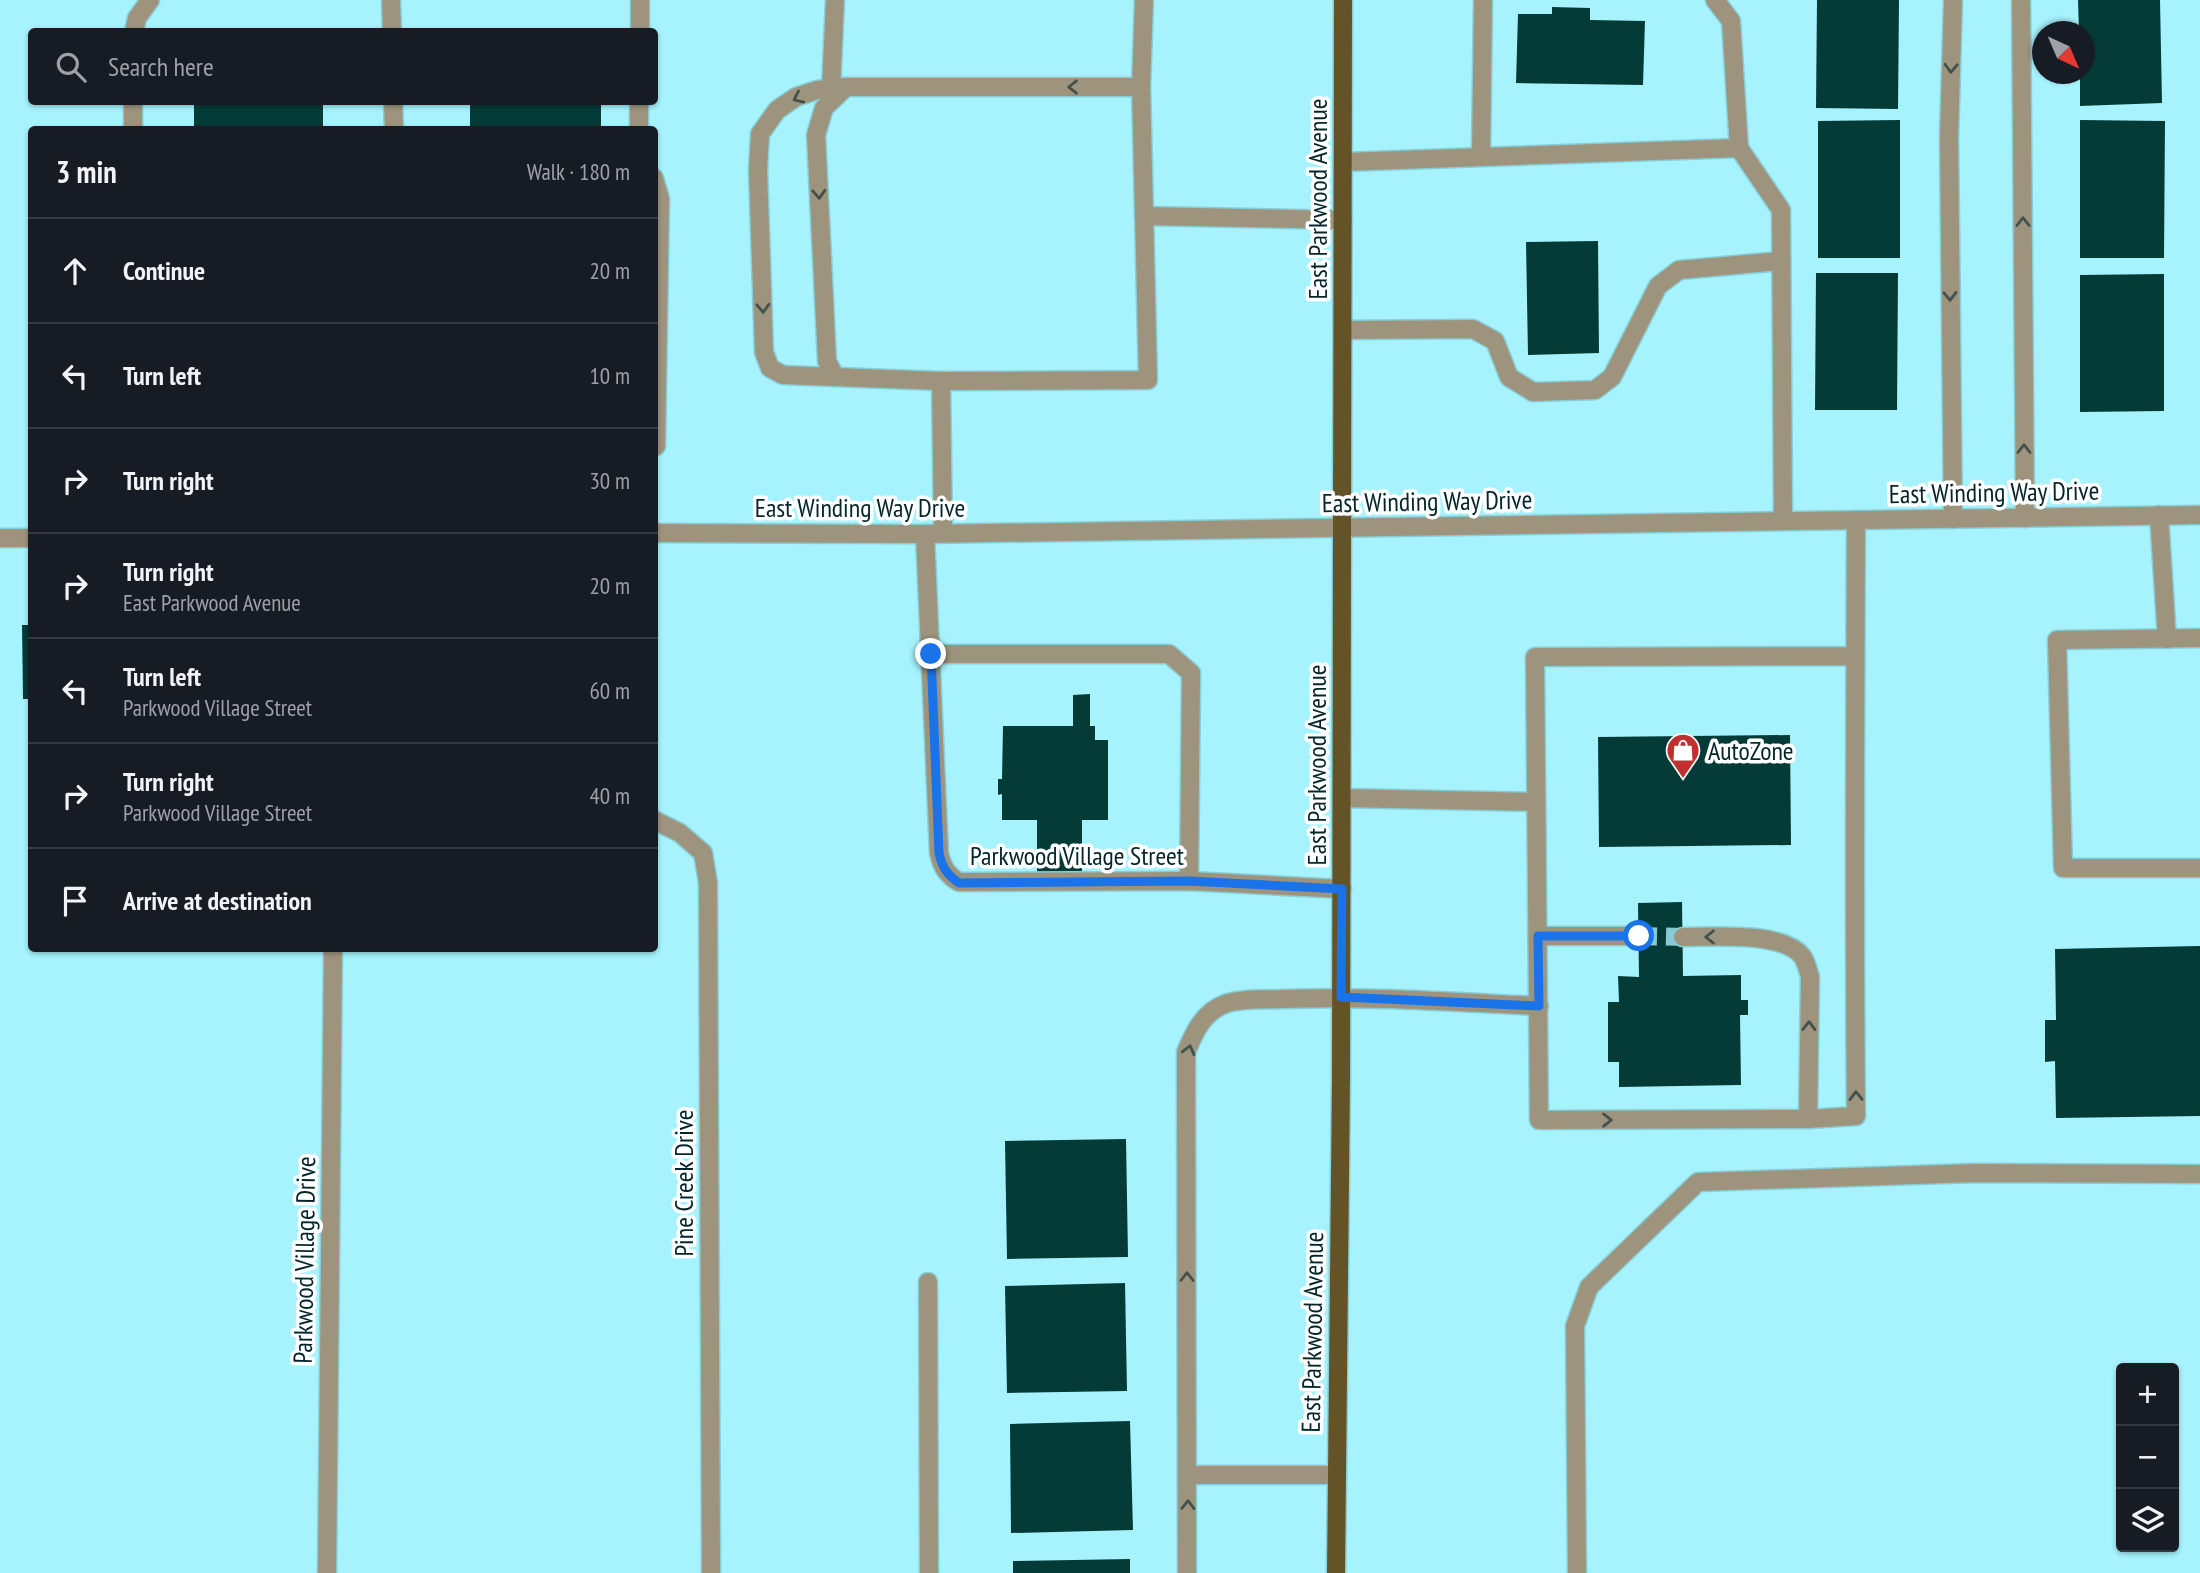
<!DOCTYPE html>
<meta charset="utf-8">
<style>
:root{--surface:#171b24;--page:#242831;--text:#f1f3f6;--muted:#9ea1a6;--line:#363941}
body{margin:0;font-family:"PT Sans Narrow",sans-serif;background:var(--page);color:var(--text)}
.controls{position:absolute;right:21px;bottom:21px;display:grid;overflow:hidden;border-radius:7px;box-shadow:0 2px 5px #0004}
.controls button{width:63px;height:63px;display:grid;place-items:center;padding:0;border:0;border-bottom:2px solid var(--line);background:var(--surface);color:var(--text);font:35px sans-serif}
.compass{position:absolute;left:2032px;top:21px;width:63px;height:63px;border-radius:50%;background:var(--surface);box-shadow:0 2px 5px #0004;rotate:136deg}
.stop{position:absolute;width:21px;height:21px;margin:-16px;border:5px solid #1a73e8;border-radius:50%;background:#fff}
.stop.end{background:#1a73e8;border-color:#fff;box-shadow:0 2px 7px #0008}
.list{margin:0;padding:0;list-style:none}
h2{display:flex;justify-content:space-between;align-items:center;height:91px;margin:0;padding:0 28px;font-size:30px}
h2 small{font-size:23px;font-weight:400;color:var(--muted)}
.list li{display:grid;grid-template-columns:46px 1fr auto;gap:21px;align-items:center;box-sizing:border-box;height:105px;padding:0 28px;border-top:2px solid var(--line)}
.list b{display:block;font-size:26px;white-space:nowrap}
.list p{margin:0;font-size:23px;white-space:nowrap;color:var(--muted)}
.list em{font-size:23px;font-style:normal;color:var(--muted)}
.icon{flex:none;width:38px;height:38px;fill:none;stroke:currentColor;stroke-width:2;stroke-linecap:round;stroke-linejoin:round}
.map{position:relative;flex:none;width:2200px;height:1573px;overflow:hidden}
.search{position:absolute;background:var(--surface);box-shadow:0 2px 5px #0004;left:28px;top:28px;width:630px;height:77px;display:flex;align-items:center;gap:18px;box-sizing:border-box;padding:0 24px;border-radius:7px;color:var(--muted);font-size:26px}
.panel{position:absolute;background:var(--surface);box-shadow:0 2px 5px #0004;left:28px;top:126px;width:630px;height:826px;border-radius:7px}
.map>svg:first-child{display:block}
.building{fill:#043b37}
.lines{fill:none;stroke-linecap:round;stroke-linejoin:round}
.minor-tunnel{stroke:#86cad3;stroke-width:18;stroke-dasharray:18 9;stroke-linecap:butt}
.minor-casing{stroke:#89ced7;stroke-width:21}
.major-casing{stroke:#89ced7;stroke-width:21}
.minor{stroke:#9e947d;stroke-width:18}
.major{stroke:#655328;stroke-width:18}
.oneway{stroke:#42514b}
.route{stroke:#1a73e8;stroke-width:9}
.labels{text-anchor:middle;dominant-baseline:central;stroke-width:7;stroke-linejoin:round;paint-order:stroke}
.street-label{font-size:26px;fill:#042529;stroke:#fff}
.poi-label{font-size:26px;fill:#042529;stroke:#fff;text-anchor:start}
</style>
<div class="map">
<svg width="2200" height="1573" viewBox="0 0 2200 1573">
<rect width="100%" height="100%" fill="#a6f3fd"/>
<g class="building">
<polygon points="1817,0 1899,0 1898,109 1816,108"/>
<polygon points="2078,0 2160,0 2162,103 2080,106 2080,74 2084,74 2084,32 2079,32"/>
<polygon points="1552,7 1590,8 1590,20 1645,21 1643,85 1516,83 1518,14 1552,14"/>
<rect x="194" y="102" width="129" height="28"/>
<rect x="470" y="102" width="131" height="28"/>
<polygon points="1900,120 1900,258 1818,258 1818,121"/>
<polygon points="2080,120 2165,121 2164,258 2080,258"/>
<polygon points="1598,241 1599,353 1528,355 1526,242"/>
<polygon points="1816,273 1898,273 1897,410 1815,410"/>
<polygon points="2164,274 2164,411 2080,412 2080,275"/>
<polygon points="22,625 32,625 32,699 23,699"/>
<polygon points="1090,694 1090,726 1095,726 1095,740 1108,740 1108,820 1082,820 1082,874 1037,874 1037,820 1002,820 1002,794 998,795 998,779 1002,779 1003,726 1073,726 1073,695"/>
<polygon points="1790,735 1791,845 1599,847 1598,737"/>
<polygon points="1682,902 1683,976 1741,975 1741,1000 1748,1000 1748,1015 1740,1015 1741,1085 1619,1087 1619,1062 1608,1062 1608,1002 1619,1002 1618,976 1639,977 1638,903"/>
<polygon points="2200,946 2200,1116 2056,1118 2055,1061 2045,1062 2045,1020 2056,1020 2055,949"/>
<polygon points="1126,1139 1128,1257 1007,1259 1005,1141"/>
<polygon points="1125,1283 1127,1391 1007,1393 1005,1286"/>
<polygon points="1130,1421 1133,1530 1011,1533 1010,1424"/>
<polygon points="1130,1559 1130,1573 1013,1573 1013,1561"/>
</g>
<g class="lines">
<polyline class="minor-tunnel" points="1639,936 1683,937"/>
<defs>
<g id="minor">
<polyline points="391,0 392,32"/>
<polyline points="1715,0 1731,21 1739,148 1781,210 1783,521"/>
<polyline points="2021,0 2025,518"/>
<polyline points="134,32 137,18 150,0"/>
<polyline points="640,32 640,0"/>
<polyline points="1141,87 846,87 817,90 796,97 777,110 760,134 758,169 764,352 770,368 783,375 941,381 1148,380 1141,87 1144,0"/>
<polyline points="831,89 835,0"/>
<polyline points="133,102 133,130"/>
<polyline points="393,102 394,130"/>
<polyline points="639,130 639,102"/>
<polyline points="1481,156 1483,0"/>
<polyline points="1343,162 1739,148"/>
<polyline points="654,178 660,199 656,446 654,446"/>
<polyline points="1144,216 1343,220"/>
<polyline points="1343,330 1473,329 1495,341 1509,377 1533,392 1595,390 1612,377 1658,286 1679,270 1781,261"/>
<polyline points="835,377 827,361 816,135 824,108 846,87"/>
<polyline points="941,381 943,533"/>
<polyline points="2159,515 2167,639"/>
<polyline points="1953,519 1949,137 1953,0"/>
<polyline points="654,533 925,534 2200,515"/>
<path d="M925 534 939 853C942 867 947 875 959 882L1189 881 1342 889"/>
<polyline points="0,538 32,538"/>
<polyline points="2200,638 2057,640 2063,868 2200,868"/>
<polyline points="931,654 1169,654 1191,673 1189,881"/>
<path d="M1855 656 1535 657 1539 1120 1808 1119 1856 1116C1854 917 1855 719 1856 520"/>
<polyline points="1342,798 1536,802"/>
<polyline points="654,820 680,833 703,853 708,883 711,1573"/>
<polyline points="1538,936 1639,936"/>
<path d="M1683 937C1712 937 1782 931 1802 956 1806 961 1808 970 1810 977L1808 1119"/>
<polyline points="928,1282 929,1573"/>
<polyline points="1188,1475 1337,1475"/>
<polyline points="327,1573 333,948"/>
<path d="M1187 1573 1186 1052C1194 1033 1203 1012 1225 1004 1240 998 1267 1000 1283 999 1368 996 1453 1002 1539 1006"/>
<polyline points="1577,1573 1575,1326 1589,1287 1698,1182 1975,1173 2200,1174"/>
</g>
<polyline id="major" points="1336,1573 1341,1078 1343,0"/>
</defs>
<use href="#minor" class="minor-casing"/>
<use href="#major" class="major-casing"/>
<use href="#minor" class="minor"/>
<use href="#major" class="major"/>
</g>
<defs><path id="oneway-chevron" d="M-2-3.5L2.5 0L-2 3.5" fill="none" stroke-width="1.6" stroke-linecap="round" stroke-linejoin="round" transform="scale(1.75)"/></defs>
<g class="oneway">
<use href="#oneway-chevron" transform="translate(1951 68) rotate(92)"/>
<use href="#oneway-chevron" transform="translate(1073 87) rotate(180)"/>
<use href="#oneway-chevron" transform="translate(798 98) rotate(155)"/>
<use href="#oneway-chevron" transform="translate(819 194) rotate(87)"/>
<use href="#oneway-chevron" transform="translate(2023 222) rotate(-90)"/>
<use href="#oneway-chevron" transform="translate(1950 296) rotate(89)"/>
<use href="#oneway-chevron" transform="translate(763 308) rotate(88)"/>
<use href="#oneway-chevron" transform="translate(2024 449) rotate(-90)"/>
<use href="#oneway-chevron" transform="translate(1710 937) rotate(-180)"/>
<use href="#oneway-chevron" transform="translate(1809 1026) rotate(-89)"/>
<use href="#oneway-chevron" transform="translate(1189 1050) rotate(-76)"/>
<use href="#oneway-chevron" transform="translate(1856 1096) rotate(-91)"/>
<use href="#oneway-chevron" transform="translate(1607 1120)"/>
<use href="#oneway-chevron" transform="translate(1187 1277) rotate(-90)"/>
<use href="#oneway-chevron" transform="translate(1188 1505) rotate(-89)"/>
</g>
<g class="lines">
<path class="route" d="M931 654 939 853C942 867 947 875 959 883L1189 881 1342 889 1341 997 1539 1006 1538 936H1639"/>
</g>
<defs>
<symbol id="shop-pin" viewBox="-11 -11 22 30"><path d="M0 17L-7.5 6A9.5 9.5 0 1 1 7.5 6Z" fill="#bf302f" stroke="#fff"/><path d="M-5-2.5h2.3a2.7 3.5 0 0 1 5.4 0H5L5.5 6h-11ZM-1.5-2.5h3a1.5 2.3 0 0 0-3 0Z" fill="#fff"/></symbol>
</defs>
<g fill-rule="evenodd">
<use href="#shop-pin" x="1664" y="731" width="38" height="52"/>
</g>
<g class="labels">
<g class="street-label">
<text transform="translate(1317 199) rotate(-90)">East Parkwood Avenue</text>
<text transform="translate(1994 492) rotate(-1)">East Winding Way Drive</text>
<text transform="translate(1427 501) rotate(-1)">East Winding Way Drive</text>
<text x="860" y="507">East Winding Way Drive</text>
<text transform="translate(1316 765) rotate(-90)">East Parkwood Avenue</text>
<text x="1077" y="855">Parkwood Village Street</text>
<text transform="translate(683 1183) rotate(-90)">Pine Creek Drive</text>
<text transform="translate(304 1260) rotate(-89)">Parkwood Village Drive</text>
<text transform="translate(1312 1332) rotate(-89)">East Parkwood Avenue</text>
</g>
<g class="poi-label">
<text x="1708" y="750">AutoZone</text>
</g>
</g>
</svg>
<div class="controls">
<button>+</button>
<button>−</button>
<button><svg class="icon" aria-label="layers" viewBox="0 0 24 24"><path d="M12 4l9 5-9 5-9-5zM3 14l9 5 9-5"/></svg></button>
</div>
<svg class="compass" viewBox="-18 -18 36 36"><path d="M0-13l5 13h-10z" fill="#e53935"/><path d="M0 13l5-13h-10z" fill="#9ea1a6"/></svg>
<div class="stop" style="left:1639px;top:936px"></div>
<div class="stop end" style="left:931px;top:654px"></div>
<div class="search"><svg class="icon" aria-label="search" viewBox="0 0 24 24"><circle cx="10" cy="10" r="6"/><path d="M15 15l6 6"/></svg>Search here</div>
<section class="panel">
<h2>3 min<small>Walk · 180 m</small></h2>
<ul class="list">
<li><svg class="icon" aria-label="ahead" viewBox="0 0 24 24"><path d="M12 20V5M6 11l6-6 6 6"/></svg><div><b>Continue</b></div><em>20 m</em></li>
<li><svg class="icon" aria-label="left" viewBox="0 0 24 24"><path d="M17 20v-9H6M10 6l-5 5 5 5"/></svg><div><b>Turn left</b></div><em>10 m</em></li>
<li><svg class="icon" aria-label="right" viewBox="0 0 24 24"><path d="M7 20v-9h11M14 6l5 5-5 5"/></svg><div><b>Turn right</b></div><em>30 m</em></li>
<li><svg class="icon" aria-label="right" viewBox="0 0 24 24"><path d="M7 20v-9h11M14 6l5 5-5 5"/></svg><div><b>Turn right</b><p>East Parkwood Avenue</p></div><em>20 m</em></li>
<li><svg class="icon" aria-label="left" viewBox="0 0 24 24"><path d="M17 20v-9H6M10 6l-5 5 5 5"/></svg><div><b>Turn left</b><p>Parkwood Village Street</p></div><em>60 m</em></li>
<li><svg class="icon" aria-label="right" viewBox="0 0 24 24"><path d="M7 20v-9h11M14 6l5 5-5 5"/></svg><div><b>Turn right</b><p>Parkwood Village Street</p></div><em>40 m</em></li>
<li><svg class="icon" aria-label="arrive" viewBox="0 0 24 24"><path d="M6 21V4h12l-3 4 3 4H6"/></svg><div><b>Arrive at destination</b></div></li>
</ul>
</section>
</div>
